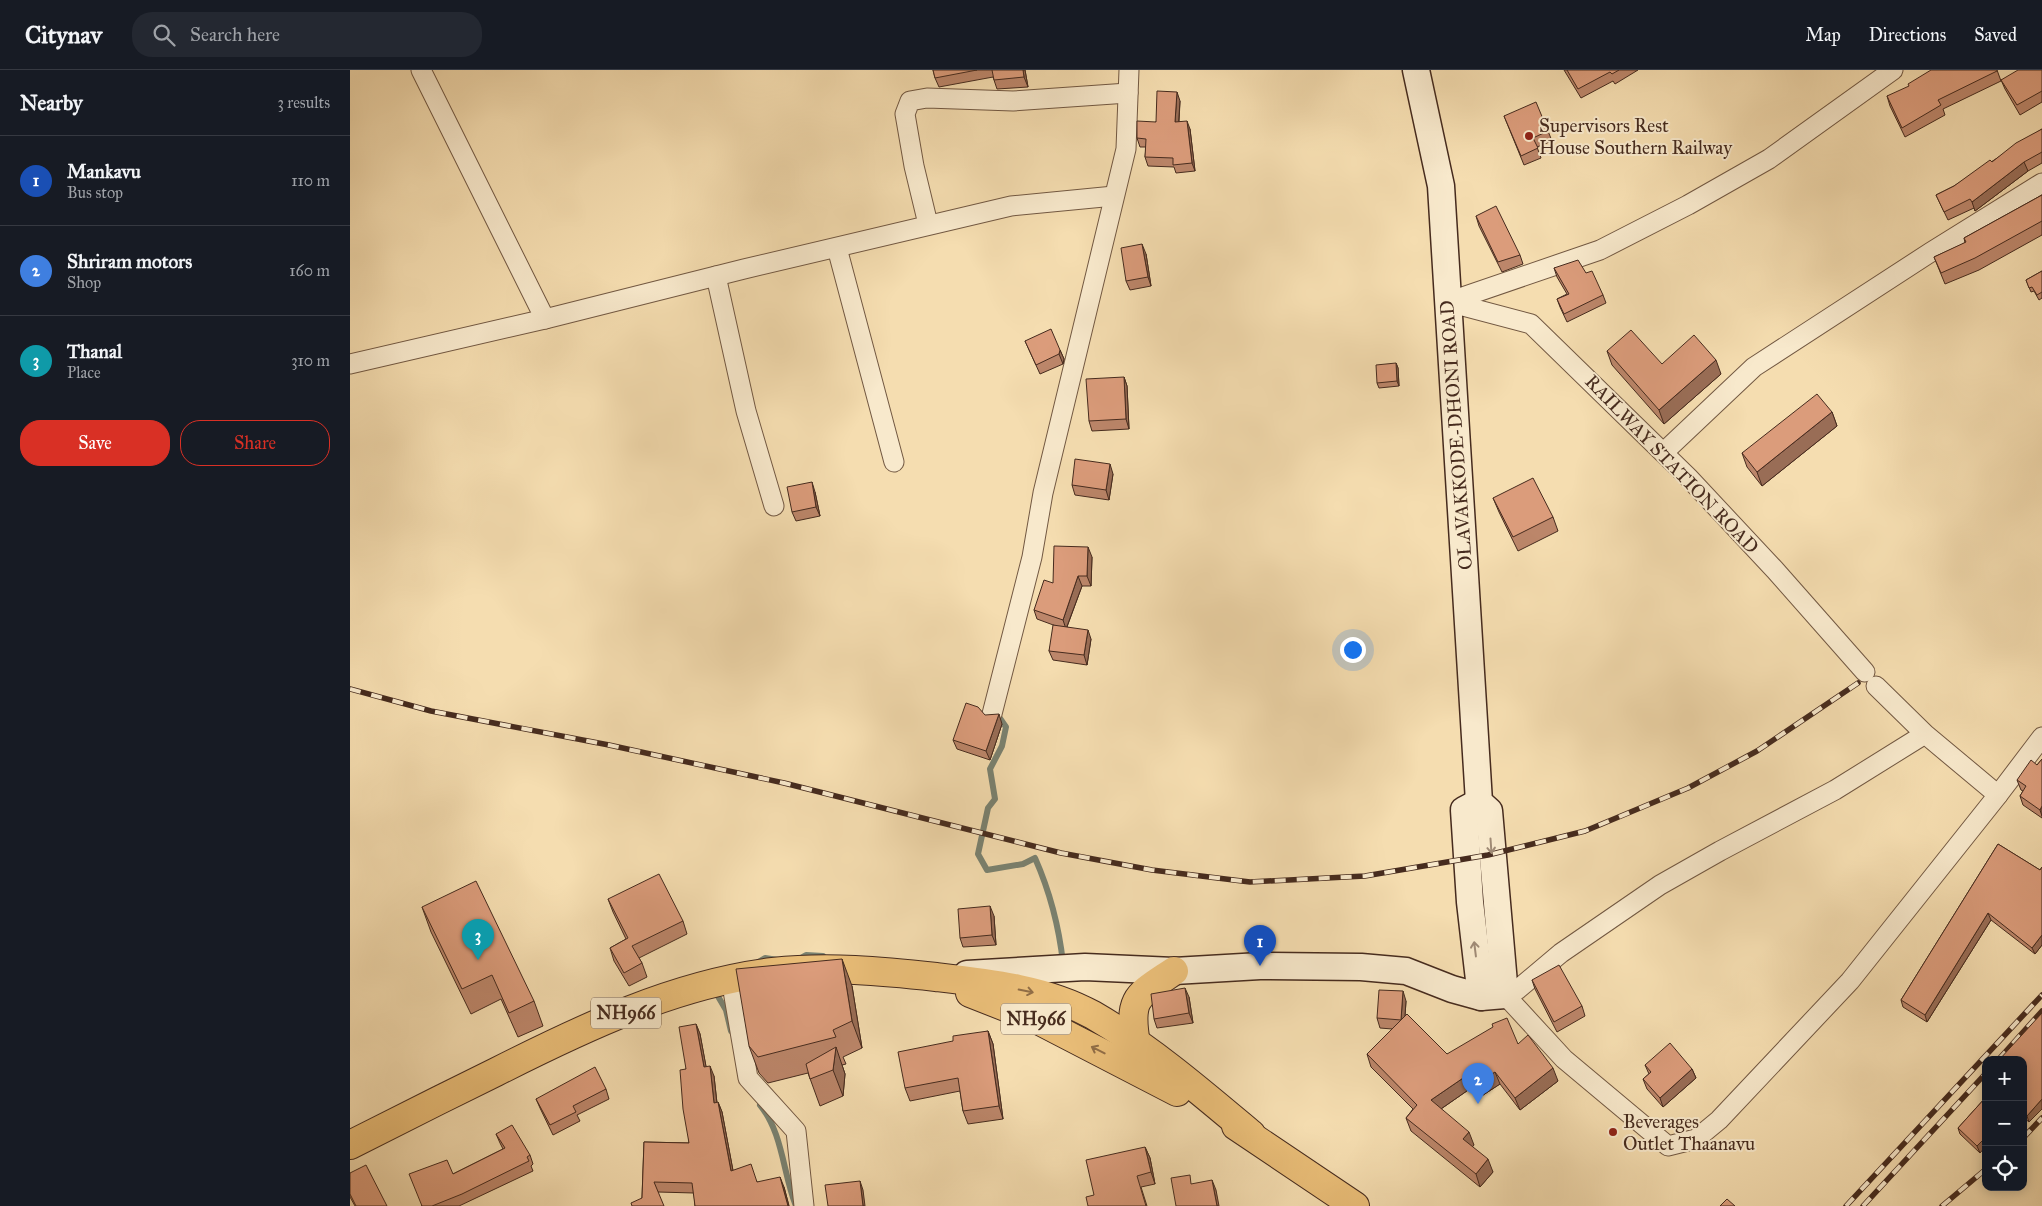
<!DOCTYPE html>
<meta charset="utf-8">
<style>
:root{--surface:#171b24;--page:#242831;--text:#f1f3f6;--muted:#9ea1a6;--line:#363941;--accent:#d93025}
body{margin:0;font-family:"IM FELL Great Primer",serif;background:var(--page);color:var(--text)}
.controls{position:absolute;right:15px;bottom:15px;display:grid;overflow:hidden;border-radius:10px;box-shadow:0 2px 12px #0003}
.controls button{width:45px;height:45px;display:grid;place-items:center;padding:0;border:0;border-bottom:1px solid var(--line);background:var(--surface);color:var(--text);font:25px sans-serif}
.you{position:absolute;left:1002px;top:579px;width:18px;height:18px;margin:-12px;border:4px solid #fff;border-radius:50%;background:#1a73e8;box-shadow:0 0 0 8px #1a73e833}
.badge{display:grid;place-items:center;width:32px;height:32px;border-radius:50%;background:var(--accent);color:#fff;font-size:16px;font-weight:700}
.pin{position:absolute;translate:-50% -41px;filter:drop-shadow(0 1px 2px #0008)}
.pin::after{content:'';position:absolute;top:26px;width:18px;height:15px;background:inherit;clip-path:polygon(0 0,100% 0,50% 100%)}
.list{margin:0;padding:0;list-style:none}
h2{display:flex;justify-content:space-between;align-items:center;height:65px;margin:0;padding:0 20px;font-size:21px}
h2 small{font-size:16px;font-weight:400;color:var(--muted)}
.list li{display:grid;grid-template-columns:32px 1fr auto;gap:15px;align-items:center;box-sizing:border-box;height:90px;padding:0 20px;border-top:1px solid var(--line)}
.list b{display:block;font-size:19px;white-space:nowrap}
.list p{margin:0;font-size:16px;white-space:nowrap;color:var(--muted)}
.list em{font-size:16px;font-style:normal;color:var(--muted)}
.actions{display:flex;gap:10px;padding:15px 20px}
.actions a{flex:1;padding:11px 0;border:1px solid var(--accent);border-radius:20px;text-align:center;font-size:18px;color:var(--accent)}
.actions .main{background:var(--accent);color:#fff}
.icon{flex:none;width:28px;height:28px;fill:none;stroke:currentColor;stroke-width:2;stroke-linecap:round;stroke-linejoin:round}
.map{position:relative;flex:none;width:1692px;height:1136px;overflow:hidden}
header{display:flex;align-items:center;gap:30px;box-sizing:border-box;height:70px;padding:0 25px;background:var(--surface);border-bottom:1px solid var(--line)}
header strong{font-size:24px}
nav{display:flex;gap:28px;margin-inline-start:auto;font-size:18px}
.search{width:350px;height:45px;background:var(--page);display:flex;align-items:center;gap:12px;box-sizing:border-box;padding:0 18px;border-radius:20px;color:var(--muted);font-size:19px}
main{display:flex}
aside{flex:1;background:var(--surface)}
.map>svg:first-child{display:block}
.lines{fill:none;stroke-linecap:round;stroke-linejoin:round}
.stream{stroke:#7a8271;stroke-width:6}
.street-casing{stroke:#725842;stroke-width:21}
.secondary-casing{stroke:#462b1e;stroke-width:29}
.highway-casing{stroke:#462b1e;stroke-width:30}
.street{stroke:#f8e9cc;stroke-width:19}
.secondary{stroke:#f8e9cc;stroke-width:26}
.highway{stroke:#eabe78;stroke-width:28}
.rail-casing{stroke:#462b1e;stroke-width:5.5}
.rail{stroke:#f8e9cc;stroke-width:4;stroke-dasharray:11;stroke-linecap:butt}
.wall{fill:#bc866a;stroke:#462b1e}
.shaded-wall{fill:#996d56;stroke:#462b1e}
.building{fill:#db9c7b;stroke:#462b1e}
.oneway{stroke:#9f8a75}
.oneway2{stroke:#906d46}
.poi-dot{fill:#8f2418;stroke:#f8e9cc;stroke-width:2}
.labels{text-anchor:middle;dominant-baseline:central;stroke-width:4;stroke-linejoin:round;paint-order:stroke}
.shield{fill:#f8e9cc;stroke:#7b6452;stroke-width:1}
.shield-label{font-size:18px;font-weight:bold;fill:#462b1e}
.poi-label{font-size:19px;fill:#462b1e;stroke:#f8e9cc;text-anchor:start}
.street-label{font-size:19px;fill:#462b1e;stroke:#f8e9cc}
</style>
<header>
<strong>Citynav</strong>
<div class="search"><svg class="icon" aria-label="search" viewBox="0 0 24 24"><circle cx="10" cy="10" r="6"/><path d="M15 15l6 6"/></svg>Search here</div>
<nav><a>Map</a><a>Directions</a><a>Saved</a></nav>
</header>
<main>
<aside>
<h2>Nearby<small>3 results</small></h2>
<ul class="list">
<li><span class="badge" style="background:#1a4fb4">1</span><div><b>Mankavu</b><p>Bus stop</p></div><em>110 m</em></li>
<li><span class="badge" style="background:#3f7fe0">2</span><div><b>Shriram motors</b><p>Shop</p></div><em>160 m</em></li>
<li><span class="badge" style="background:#0f9aa8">3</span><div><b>Thanal</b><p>Place</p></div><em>310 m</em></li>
</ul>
<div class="actions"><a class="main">Save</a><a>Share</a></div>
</aside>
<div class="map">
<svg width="1692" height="1136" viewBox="0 0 1692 1136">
<rect width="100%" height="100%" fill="#f5ddb0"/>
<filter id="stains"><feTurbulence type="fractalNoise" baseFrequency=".004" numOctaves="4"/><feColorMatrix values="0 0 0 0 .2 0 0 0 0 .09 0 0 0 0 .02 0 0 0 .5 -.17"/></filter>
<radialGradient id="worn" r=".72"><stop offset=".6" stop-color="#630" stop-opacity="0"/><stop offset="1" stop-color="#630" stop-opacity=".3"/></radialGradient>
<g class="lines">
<g class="stream">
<path d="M647 644 656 657 652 676 640 699 645 729 638 738 628 784 637 800 673 794 685 788C700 822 709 857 713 893"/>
<polyline points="447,890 456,885 473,886"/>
<polyline points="405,894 415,888 428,890"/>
<polyline points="366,923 376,940 381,961"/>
<path d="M410 1035C433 1063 433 1104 446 1136"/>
</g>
<defs>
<g id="street">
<polyline points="71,0 195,249 394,199 661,136 764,126"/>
<polyline points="578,154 564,96 555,44 560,31 577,28 663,31 778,23"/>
<polyline points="487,178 544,392"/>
<polyline points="366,206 396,341 424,436"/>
<polyline points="1098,232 1181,254 1338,407 1425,500 1515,602"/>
<polyline points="1098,232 1250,180 1338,135 1419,89 1543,0"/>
<polyline points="0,294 195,249"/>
<polyline points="1314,382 1404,297 1581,182 1692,113"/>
<polyline points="1526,616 1575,664 1485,720 1370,781 1310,815 1211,883 1167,920 1155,925 1214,989 1318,1076 1346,1069 1369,1050 1500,911 1648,725 1575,664"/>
<polyline points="642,644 682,487 693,423 776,79 779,0"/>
<polyline points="1648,725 1692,667"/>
<polyline points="381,909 398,1008 446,1061 454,1136"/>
</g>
<g id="secondary">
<polyline points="1129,732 1114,740 1120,832 1131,927"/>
<polyline points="617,904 735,897 824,901 910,896 1011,897 1056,901 1102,919 1131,927 1155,925 1139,741 1129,732 1091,116 1066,0"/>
</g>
<g id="highway">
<polyline points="620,923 686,949 827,1022"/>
<path d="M786 974C778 927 787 926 824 901"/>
<polyline points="886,1056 1005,1136"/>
<path d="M0 1075C49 1050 97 1026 146 1002 233 958 325 914 423 902 478 896 532 901 586 907 639 913 696 919 743 945 800 978 851 1022 901 1064"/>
</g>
</defs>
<use href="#street" class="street-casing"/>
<use href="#secondary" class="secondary-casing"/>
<use href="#highway" class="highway-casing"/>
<use href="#street" class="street"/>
<use href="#secondary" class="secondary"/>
<use href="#highway" class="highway"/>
<defs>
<g id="rail">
<polyline points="0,619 81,641 259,675 434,713 711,783 802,800 900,812 1015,806 1138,785 1235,761 1338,718 1407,681 1508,613"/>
<polyline points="1648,990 1692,941"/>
<polyline points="1673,1068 1692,1048"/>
<polyline points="1496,1136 1692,925"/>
<polyline points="1513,1136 1636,1003"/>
<polyline points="1592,1136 1636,1099"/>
</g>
</defs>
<use href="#rail" class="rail-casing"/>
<use href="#rail" class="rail"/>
</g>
<g class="wall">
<polygon points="583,0 675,0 678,17 647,19 643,7 589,17 585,8"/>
<polygon points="1214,0 1288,0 1265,14 1263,11 1231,28"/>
<polygon points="1647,0 1651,11 1593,39 1595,45 1555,67 1540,36 1537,26"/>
<polygon points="1692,0 1692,32 1670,45 1655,19 1651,10"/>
<polygon points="830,31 829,52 840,59 845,101 826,103 824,97 798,96 795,87 796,77 790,77 787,68"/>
<polygon points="1154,46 1198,61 1202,71 1187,77 1191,88 1174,95"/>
<polygon points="1692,59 1692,93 1678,101 1625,141 1624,138 1598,150 1586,125 1604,116"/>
<polygon points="1692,125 1692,165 1629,200 1595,214 1584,187 1615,173 1614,168"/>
<polygon points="1126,146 1170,185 1173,194 1152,202 1129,156"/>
<polygon points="796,184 801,216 780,220 776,211"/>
<polygon points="1204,198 1236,203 1253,225 1256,233 1217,252 1210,237 1207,229 1217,224 1207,207"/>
<polygon points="1692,201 1692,228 1689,230 1684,221 1681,222 1676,210"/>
<polygon points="675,271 710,280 714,289 713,294 690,304"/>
<polygon points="1257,281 1312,294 1371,304 1314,354 1262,295"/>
<polygon points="1046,293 1048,298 1049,316 1029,318 1027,313"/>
<polygon points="774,307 777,316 779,359 742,361 739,351"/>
<polygon points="1482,342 1487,356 1412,416 1397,397 1392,383"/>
<polygon points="763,404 759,430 725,425 722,415"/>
<polygon points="465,422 470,446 446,451 442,442"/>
<polygon points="1143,428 1203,447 1208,461 1168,481 1149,442"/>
<polygon points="742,487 741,516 732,516 717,557 741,569 737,595 703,590 699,581 706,556 687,549 684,540 703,513"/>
<polygon points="652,654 640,690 607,679 603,670"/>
<polygon points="1692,689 1692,748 1673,735 1670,726 1673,721 1671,720 1667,710 1687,695"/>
<polygon points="1648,774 1690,800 1692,797 1692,875 1685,884 1641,850 1577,952 1553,937 1551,930"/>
<polygon points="258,829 333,851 337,864 289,888 292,893 297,907 279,916 264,891 260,878 276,869 263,842"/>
<polygon points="72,837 184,931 193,956 168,967 151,929 121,944 81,862"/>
<polygon points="644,846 646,875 613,877 610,868"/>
<polygon points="1182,910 1232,936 1235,946 1207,962 1185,919"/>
<polygon points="502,916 512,978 493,987 496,994 492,995 495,1004 493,1026 470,1036 458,1003 418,1013 409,1003 399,976"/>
<polygon points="839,927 843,953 807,958 804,949"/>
<polygon points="1056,931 1055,946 1097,984 1168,974 1208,1011 1170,1040 1150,1014 1130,1027 1124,1016 1091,1039 1124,1075 1122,1076 1143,1102 1130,1117 1061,1061 1056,1048 1063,1039 1021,997 1017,984 1042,959 1030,958 1027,948"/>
<polygon points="1692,943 1692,1039 1679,1052 1673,1047 1673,990"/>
<polygon points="346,954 350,964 356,997 364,1006 367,1033 368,1032 372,1042 383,1101 407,1112 434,1117 439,1136 345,1136 344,1123 308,1122 292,1128 294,1072 339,1073 336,999"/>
<polygon points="638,961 643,974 653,1049 618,1054 613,1041 610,1021 560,1031 555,1018 603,971"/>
<polygon points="1295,995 1342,999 1346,1008 1313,1037 1297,1019 1293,1009 1299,1004"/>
<polygon points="256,1019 259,1029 227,1045 230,1051 203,1065 190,1038 186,1029"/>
<polygon points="1636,1027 1630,1083 1610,1064 1608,1058"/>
<polygon points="146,1064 180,1085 183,1094 181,1096 183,1101 109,1136 71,1136 103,1104 153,1079 150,1073"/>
<polygon points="795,1077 800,1088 805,1114 791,1117 797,1136 738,1136"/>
<polygon points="0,1103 37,1136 5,1136 0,1127"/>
</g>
<g class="shaded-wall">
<polygon points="673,0 675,0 678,17 674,7"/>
<polygon points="827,22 830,31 828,61 825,52"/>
<polygon points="837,51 840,59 845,101 842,93"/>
<polygon points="1674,92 1678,101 1625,141 1622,132"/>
<polygon points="792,174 796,184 801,216 798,207"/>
<polygon points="710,280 714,289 713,294 709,284"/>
<polygon points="1366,290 1371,304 1314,354 1309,340"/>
<polygon points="1046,293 1048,298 1049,316 1047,311"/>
<polygon points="774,307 777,316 779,359 776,349"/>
<polygon points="1482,342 1487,356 1412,416 1407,402"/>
<polygon points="760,394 763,404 759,430 756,420"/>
<polygon points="462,412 465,422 470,446 466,437"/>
<polygon points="738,477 742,487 741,516 737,506"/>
<polygon points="728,506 732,516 716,559 713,550"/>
<polygon points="738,560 741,569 737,595 734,585"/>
<polygon points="649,644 652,654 640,690 636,681"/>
<polygon points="1692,736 1692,746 1690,740"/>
<polygon points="640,836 644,846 646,875 642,865"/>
<polygon points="1638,843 1641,850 1577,952 1575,945"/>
<polygon points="1692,865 1692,875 1685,884 1682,878"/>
<polygon points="492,889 502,916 512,978 502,951"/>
<polygon points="835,918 839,927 843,953 839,943"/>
<polygon points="1053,921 1056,931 1054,960 1051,950"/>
<polygon points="346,954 350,964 358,1007 354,997"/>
<polygon points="638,961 643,974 653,1049 649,1036"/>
<polygon points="486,977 495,1004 493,1026 483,1000"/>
<polygon points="360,996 364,1006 368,1043 364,1033"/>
<polygon points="1203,998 1208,1011 1170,1040 1165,1028"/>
<polygon points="1342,999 1346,1008 1313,1037 1310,1028"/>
<polygon points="1145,1002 1150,1014 1130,1027 1125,1014"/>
<polygon points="1119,1004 1124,1016 1085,1043 1081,1030"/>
<polygon points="1692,1029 1692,1039 1679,1052 1677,1046"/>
<polygon points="368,1032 372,1042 385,1111 381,1101"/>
<polygon points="1119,1062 1124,1075 1118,1082 1113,1069"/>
<polygon points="1636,1067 1636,1076 1630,1083 1627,1076"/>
<polygon points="795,1077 800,1088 805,1114 801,1102"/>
<polygon points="1138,1089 1143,1102 1130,1117 1126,1104"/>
<polygon points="430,1107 434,1117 439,1136 438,1136"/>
<polygon points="862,1110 866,1120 869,1136 867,1136"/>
<polygon points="510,1111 513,1120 515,1136 513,1136"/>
</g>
<g class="building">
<polygon points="583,0 627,0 585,8"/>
<polygon points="642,0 673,0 674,7 644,10"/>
<polygon points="1217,0 1269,0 1262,4 1260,2 1228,19"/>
<polygon points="1581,0 1647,0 1647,1 1588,30 1591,35 1552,58 1537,26 1559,16 1558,14"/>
<polygon points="1668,0 1692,0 1692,21 1667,35 1651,10"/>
<polygon points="807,21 827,22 825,52 837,51 842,93 823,95 823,88 795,87 796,69 787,68 787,51 806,52"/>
<polygon points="1186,32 1198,61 1183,68 1188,78 1171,86 1154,46"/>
<polygon points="1692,59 1692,82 1674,92 1622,132 1620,129 1594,142 1586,125 1604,116 1640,90 1642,92 1666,73"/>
<polygon points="1692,125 1692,151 1625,188 1591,203 1584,187 1616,172 1614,168"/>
<polygon points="1146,136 1170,185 1148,192 1126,146"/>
<polygon points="792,174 798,207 776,211 771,178"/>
<polygon points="1228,190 1236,203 1242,201 1253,225 1214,244 1207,229 1219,224 1204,198"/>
<polygon points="1692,201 1692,222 1687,225 1682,217 1679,218 1676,210"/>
<polygon points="701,259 710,280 709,284 686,295 675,271"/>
<polygon points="1281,260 1312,294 1344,265 1366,290 1309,340 1257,281"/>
<polygon points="1046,293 1047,311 1027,313 1026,295"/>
<polygon points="774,307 776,349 739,351 736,309"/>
<polygon points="1467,324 1482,342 1407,402 1392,383"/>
<polygon points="725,389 760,394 756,420 722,415"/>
<polygon points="1183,408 1203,447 1163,467 1143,428"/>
<polygon points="462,412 466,437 442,442 437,417"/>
<polygon points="704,476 738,477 737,506 728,506 713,550 684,540 694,510 703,513"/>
<polygon points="703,555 738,560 734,585 699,581"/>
<polygon points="616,633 628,637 635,645 649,644 636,681 603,670"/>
<polygon points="1692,689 1692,736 1690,740 1670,726 1676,716 1667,710 1681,690 1687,695"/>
<polygon points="1648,774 1690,800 1692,797 1692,865 1682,878 1638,843 1575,945 1551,930"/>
<polygon points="309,804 333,851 282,876 292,893 274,903 260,878 278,868 258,829"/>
<polygon points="126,811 184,931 159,943 142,905 112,919 72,837"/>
<polygon points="640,836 642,865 610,868 608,839"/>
<polygon points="492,889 502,951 483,960 486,967 408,987 399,976 386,899"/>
<polygon points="1209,895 1232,936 1204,952 1182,910"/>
<polygon points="835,918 839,943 804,949 801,924"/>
<polygon points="1029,920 1053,921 1051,950 1027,948"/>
<polygon points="1692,943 1692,1029 1677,1046 1673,1042 1673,990 1649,990"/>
<polygon points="1057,944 1097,984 1143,957 1142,954 1157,948 1168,974 1178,965 1203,998 1165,1028 1145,1002 1125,1014 1119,1004 1081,1030 1119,1062 1113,1069 1138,1089 1126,1104 1056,1048 1067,1035 1017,984"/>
<polygon points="346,954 354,997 360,996 364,1033 368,1032 381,1101 401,1094 407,1112 430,1107 438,1136 345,1136 342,1113 304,1112 314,1136 282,1136 281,1133 292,1128 294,1072 339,1073 333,1039 330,1000 336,999 329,957"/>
<polygon points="638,961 649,1036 613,1041 608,1008 555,1018 548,982 603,971 603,966"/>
<polygon points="1320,973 1342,999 1310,1028 1293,1009 1301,1002 1295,995"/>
<polygon points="486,977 483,1000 460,1009 456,994"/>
<polygon points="245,997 256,1019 223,1036 226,1042 200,1055 186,1029"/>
<polygon points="1636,1027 1636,1067 1627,1076 1608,1058"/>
<polygon points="162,1055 180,1085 177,1087 179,1091 112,1124 82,1136 72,1136 59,1104 97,1090 103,1104 155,1078 146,1064"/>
<polygon points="795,1077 801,1102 787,1106 796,1136 738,1136 736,1127 744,1125 736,1090"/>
<polygon points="16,1095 37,1136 6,1136 0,1124 0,1103"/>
<polygon points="840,1105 841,1114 862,1110 867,1136 826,1136 821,1108"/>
<polygon points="510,1111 513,1136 478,1136 475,1115"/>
<polygon points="1377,1129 1385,1136 1370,1136"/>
</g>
<defs><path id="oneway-shaft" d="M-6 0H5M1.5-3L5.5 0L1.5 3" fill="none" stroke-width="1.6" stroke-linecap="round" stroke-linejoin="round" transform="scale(1.25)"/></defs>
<g class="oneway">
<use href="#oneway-shaft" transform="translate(1141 776) rotate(86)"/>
<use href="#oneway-shaft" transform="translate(1125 879) rotate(-97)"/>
</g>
<g class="oneway2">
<use href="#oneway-shaft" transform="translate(676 921) rotate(11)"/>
<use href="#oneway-shaft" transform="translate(748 980) rotate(-153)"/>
</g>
<g class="poi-dot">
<circle cx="1179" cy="66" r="5"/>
<circle cx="1263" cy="1062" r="5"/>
</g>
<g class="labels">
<g class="shield">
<rect x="241" y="927.5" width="70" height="31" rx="4"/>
<rect x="651" y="933.5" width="70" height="31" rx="4"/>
</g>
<g class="shield-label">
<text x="276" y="943">NH966</text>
<text x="686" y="949">NH966</text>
</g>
<g class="poi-label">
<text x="1189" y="55">Supervisors Rest<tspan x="1189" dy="22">House Southern Railway</tspan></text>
<text x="1273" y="1051">Beverages<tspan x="1273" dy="22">Outlet Thaanavu</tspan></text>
</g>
<g class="street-label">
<text transform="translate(1106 365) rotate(-94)">OLAVAKKODE-DHONI ROAD</text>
<text transform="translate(1322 394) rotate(46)">RAILWAY STATION ROAD</text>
</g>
</g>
<rect width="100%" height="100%" filter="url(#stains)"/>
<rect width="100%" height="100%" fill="url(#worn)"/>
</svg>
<div class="controls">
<button>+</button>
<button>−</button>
<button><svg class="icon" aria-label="locate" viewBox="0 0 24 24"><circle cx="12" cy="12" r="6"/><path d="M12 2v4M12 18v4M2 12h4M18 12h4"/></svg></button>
</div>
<div class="you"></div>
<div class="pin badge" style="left:910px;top:896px;background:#1a4fb4">1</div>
<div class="pin badge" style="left:1128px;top:1034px;background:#3f7fe0">2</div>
<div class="pin badge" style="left:128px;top:890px;background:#0f9aa8">3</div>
</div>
</main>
